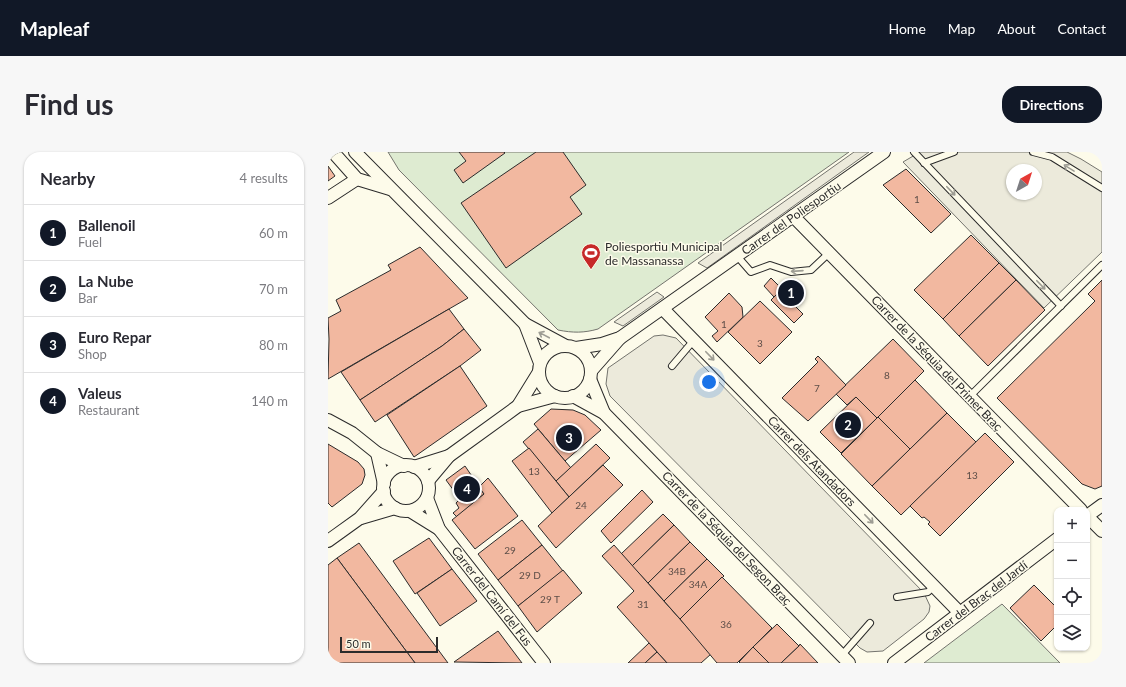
<!DOCTYPE html>
<meta charset="utf-8">
<style>
:root{--surface:#fff;--page:#f7f7f7;--text:#2b2b33;--muted:#7c7c81;--line:#e1e1e2;--accent:#111827}
body{margin:0;font-family:Lato,sans-serif;background:var(--page);color:var(--text)}
.controls{position:absolute;right:12px;bottom:12px;display:grid;overflow:hidden;border-radius:8px;box-shadow:0 1px 3px #0004}
.controls button{width:36px;height:36px;display:grid;place-items:center;padding:0;border:0;border-bottom:1px solid var(--line);background:var(--surface);color:var(--text);font:20px sans-serif}
.compass{position:absolute;left:678px;top:12px;width:36px;height:36px;border-radius:50%;background:var(--surface);box-shadow:0 1px 3px #0004;rotate:39deg}
.scale{position:absolute;left:12px;bottom:10px;width:98px;box-sizing:border-box;padding-left:4px;border:2px solid #2b2b2b;border-top:0;font-size:11px;line-height:14px;white-space:nowrap;color:#2b2b2b;-webkit-text-stroke:3px #fdfbea;paint-order:stroke}
.you{position:absolute;left:381px;top:230px;width:14px;height:14px;margin:-10px;border:3px solid #fff;border-radius:50%;background:#1a73e8;box-shadow:0 0 0 6px #1a73e833}
.badge{display:grid;place-items:center;width:26px;height:26px;border-radius:50%;background:var(--accent);color:#fff;font-size:13px;font-weight:700}
.pin{position:absolute;translate:-50% -50%;border:2px solid #fff;box-shadow:0 1px 4px #0006}
.list{margin:0;padding:0;list-style:none}
h2{display:flex;justify-content:space-between;align-items:center;height:52px;margin:0;padding:0 16px;font-size:17px}
h2 small{font-size:13px;font-weight:400;color:var(--muted)}
.list li{display:grid;grid-template-columns:26px 1fr auto;gap:12px;align-items:center;box-sizing:border-box;height:56px;padding:0 16px;border-top:1px solid var(--line)}
.list b{display:block;font-size:15px;white-space:nowrap}
.list p{margin:0;font-size:13px;white-space:nowrap;color:var(--muted)}
.list em{font-size:13px;font-style:normal;color:var(--muted)}
.icon{flex:none;width:22px;height:22px;fill:none;stroke:currentColor;stroke-width:2;stroke-linecap:round;stroke-linejoin:round}
.map{position:relative;flex:none;width:774px;height:511px;overflow:hidden;border-radius:16px}
header{display:flex;align-items:center;gap:24px;box-sizing:border-box;height:56px;padding:0 20px;background:var(--accent);color:#fff}
header strong{font-size:19px}
nav{display:flex;gap:22px;margin-inline-start:auto;font-size:14px}
.intro{display:flex;align-items:center;justify-content:space-between;box-sizing:border-box;height:96px;padding:0 24px}
h1{margin:0;font-size:28px}
.button{padding:10px 18px;border-radius:16px;background:var(--accent);color:#fff;font-size:14px;font-weight:700}
main{display:flex;gap:24px;padding:0 24px}
aside{flex:1;background:var(--surface);border-radius:16px;box-shadow:0 1px 3px #0004}
.map>svg:first-child{display:block}
.green{fill:#deebd1;stroke:#74746e}
.parking{fill:#eceadb;stroke:#74746e;fill-rule:evenodd}
.building{fill:#f2b8a0;stroke:#2b2b2b}
.lines{fill:none;stroke-linecap:round;stroke-linejoin:round}
.lane-casing{stroke:#2b2b2b;stroke-width:8}
.street-casing{stroke:#2b2b2b;stroke-width:14}
.lane{stroke:#fdfbea;stroke-width:6}
.street{stroke:#fdfbea;stroke-width:12}
.oneway{stroke:#9e9d94}
.labels{text-anchor:middle;dominant-baseline:central;stroke-width:3;stroke-linejoin:round;paint-order:stroke}
.number-label{font-size:10px;fill:#5d4e48}
.street-label{font-size:12px;fill:#2b2b2b;stroke:#fdfbea}
.poi-label{font-size:12px;fill:#2b2b2b;stroke:#fdfbea;text-anchor:start}
</style>
<header>
<strong>Mapleaf</strong>
<nav><a>Home</a><a>Map</a><a>About</a><a>Contact</a></nav>
</header>
<div class="intro"><h1>Find us</h1><a class="button">Directions</a></div>
<main>
<aside>
<h2>Nearby<small>4 results</small></h2>
<ul class="list">
<li><span class="badge">1</span><div><b>Ballenoil</b><p>Fuel</p></div><em>60 m</em></li>
<li><span class="badge">2</span><div><b>La Nube</b><p>Bar</p></div><em>70 m</em></li>
<li><span class="badge">3</span><div><b>Euro Repar</b><p>Shop</p></div><em>80 m</em></li>
<li><span class="badge">4</span><div><b>Valeus</b><p>Restaurant</p></div><em>140 m</em></li>
</ul>
</aside>
<div class="map">
<svg width="774" height="511" viewBox="0 0 774 511">
<rect width="100%" height="100%" fill="#fdfbea"/>
<g class="green">
<path d="M60 0H521L270 177C256 181 245 181 230 178L71 18Z"/>
<polygon points="674,452 732,511 596,511"/>
</g>
<g class="parking">
<polygon points="526,0 541,0 379,116 370,111"/>
<path d="M592 0H739L753 7 774 20V100L716 156 575 10ZM684 18H708V42H684Z"/>
<polygon points="329,140 336,145 295,174 286,170"/>
<polygon points="335,183 348,186 596,441 602,454 601,460 596,467 555,499 539,500 532,496 282,244 278,232 280,216 326,184"/>
</g>
<g class="building">
<polygon points="131,0 176,0 177,1 135,31 126,18 138,9"/>
<polygon points="208,0 235,0 258,33 242,45 254,62 178,116 133,51"/>
<polygon points="0,14 7,24 0,29"/>
<polygon points="578,17 623,62 603,81 555,33"/>
<polygon points="643,83 671,111 615,167 586,138"/>
<polygon points="92,95 140,146 0,227 1,187 0,166 13,159 8,148 63,118 60,113"/>
<polygon points="671,111 688,128 631,184 615,167"/>
<polygon points="443,126 454,137 446,145 436,134"/>
<polygon points="688,128 717,158 660,214 631,184"/>
<polygon points="774,128 774,334 767,337 754,332 669,246 767,149 760,142"/>
<polygon points="452,139 475,162 466,171 443,148"/>
<polygon points="401,141 414,155 415,165 389,190 384,184 390,179 377,165"/>
<polygon points="432,149 464,180 432,212 400,180"/>
<polygon points="121,157 136,177 114,194 32,248 13,220"/>
<polygon points="136,177 153,198 132,214 47,270 32,248 114,194"/>
<polygon points="565,187 596,219 549,266 528,245 519,253 508,242"/>
<polygon points="490,204 518,233 480,269 454,246 490,210 487,207"/>
<polygon points="132,214 159,254 86,305 59,263"/>
<polygon points="587,228 619,261 582,297 550,265"/>
<polygon points="528,245 549,266 513,301 492,280"/>
<polygon points="223,257 245,258 257,263 273,278 237,309 206,272"/>
<polygon points="619,261 648,290 573,363 544,334"/>
<polygon points="550,265 582,297 544,334 513,302"/>
<polygon points="210,277 243,316 228,329 195,290"/>
<polygon points="657,281 686,310 612,384 600,372 602,370 596,365 594,366 582,354"/>
<polygon points="0,292 30,310 36,317 37,323 34,332 4,355 0,351"/>
<polygon points="268,292 282,306 241,345 228,329"/>
<polygon points="201,296 241,345 224,361 184,309"/>
<polygon points="275,313 295,333 228,396 210,374"/>
<polygon points="137,314 156,342 129,365 125,361 131,356 128,351 132,347 118,328"/>
<polygon points="160,326 190,364 147,397 124,368 156,342 151,335"/>
<polygon points="314,338 325,350 283,391 273,379"/>
<polygon points="335,362 346,373 304,414 293,402"/>
<polygon points="194,368 214,393 170,428 150,402"/>
<polygon points="346,373 362,390 320,431 304,414"/>
<polygon points="101,386 124,417 87,442 65,409"/>
<polygon points="362,390 379,407 336,449 320,431"/>
<polygon points="31,391 120,511 87,511 9,406"/>
<polygon points="214,393 235,419 190,454 170,428"/>
<polygon points="286,393 383,502 373,511 339,511 289,455 306,439 274,404"/>
<polygon points="9,406 87,511 0,511 0,413"/>
<polygon points="379,407 396,424 352,467 336,449"/>
<polygon points="124,417 149,449 112,474 89,441"/>
<polygon points="235,418 254,441 209,480 190,454"/>
<polygon points="394,425 444,476 409,511 389,511 352,467"/>
<polygon points="706,433 729,456 729,473 713,489 682,456"/>
<polygon points="449,472 471,494 453,511 441,511 425,495"/>
<polygon points="170,479 194,511 126,510"/>
<polygon points="321,491 329,500 317,511 300,511"/>
<polygon points="472,492 490,511 453,511 471,494"/>
<polygon points="425,495 441,511 412,511 411,510"/>
<polygon points="329,500 339,511 317,511"/>
</g>
<g class="lines">
<defs>
<g id="lane">
<polyline points="586,0 733,154"/>
<polyline points="705,0 724,5 774,36"/>
<polyline points="596,11 626,0"/>
<polyline points="409,104 423,120 442,113 463,120 483,118 501,101"/>
<polyline points="344,214 366,188"/>
<polyline points="642,244 774,113"/>
<polyline points="569,445 600,440 606,434"/>
<polyline points="514,503 542,471"/>
</g>
<g id="street">
<polyline points="5,0 29,27 62,37"/>
<polyline points="27,0 197,172 236,193"/>
<polyline points="0,46 29,27"/>
<polyline points="465,64 753,358"/>
<polyline points="335,157 632,461"/>
<polyline points="197,172 212,211"/>
<circle cx="237" cy="220" r="26"/>
<polyline points="248,196 274,192 292,186 556,0"/>
<polyline points="263,219 292,186"/>
<polyline points="262,227 276,261"/>
<polyline points="245,244 276,261 521,511"/>
<polyline points="190,254 211,220"/>
<polyline points="0,268 24,281 49,301 76,314"/>
<polyline points="49,301 56,332"/>
<circle cx="78" cy="336" r="23"/>
<polyline points="86,315 121,304"/>
<polyline points="100,329 121,304 190,254 227,244"/>
<polyline points="99,346 111,377 216,511"/>
<polyline points="82,359 111,377"/>
<polyline points="759,364 774,379"/>
<polyline points="759,364 774,353"/>
<polyline points="33,366 67,356"/>
<polyline points="0,389 32,366 56,339"/>
<polyline points="566,511 729,387"/>
</g>
</defs>
<use href="#lane" class="lane-casing"/>
<use href="#street" class="street-casing"/>
<use href="#lane" class="lane"/>
<use href="#street" class="street"/>
</g>
<defs><path id="oneway-shaft" d="M-6 0H5M1.5-3L5.5 0L1.5 3" fill="none" stroke-width="1.6" stroke-linecap="round" stroke-linejoin="round"/></defs>
<g class="oneway">
<use href="#oneway-shaft" transform="translate(741 16) rotate(-148)"/>
<use href="#oneway-shaft" transform="translate(623 39) rotate(46)"/>
<use href="#oneway-shaft" transform="translate(469 119) rotate(176)"/>
<use href="#oneway-shaft" transform="translate(713 133) rotate(46)"/>
<use href="#oneway-shaft" transform="translate(216 183) rotate(-152)"/>
<use href="#oneway-shaft" transform="translate(382 204) rotate(46)"/>
<use href="#oneway-shaft" transform="translate(541 367) rotate(46)"/>
</g>
<defs>
<symbol id="stadium-pin" viewBox="-11 -11 22 30"><path d="M0 17L-7.5 6A9.5 9.5 0 1 1 7.5 6Z" fill="#c62828" stroke="#fdfbea"/><path d="M0-5a6.5 5 0 1 0 0 10a6.5 5 0 1 0 0-10ZM-3.5-1.8h7v3.6h-7Z" fill="#fff"/></symbol>
</defs>
<g fill-rule="evenodd">
<use href="#stadium-pin" x="252" y="90" width="22" height="30"/>
</g>
<g class="labels">
<g class="number-label">
<text x="589" y="47">1</text>
<text x="396" y="172">1</text>
<text x="432" y="191">3</text>
<text x="559" y="223">8</text>
<text x="489" y="236">7</text>
<text x="206" y="319">13</text>
<text x="644" y="323">13</text>
<text x="253" y="353">24</text>
<text x="182" y="398">29</text>
<text x="349" y="419">34B</text>
<text x="202" y="423">29 D</text>
<text x="370" y="432">34A</text>
<text x="222" y="447">29 T</text>
<text x="315" y="452">31</text>
<text x="398" y="472">36</text>
</g>
<g class="street-label">
<text transform="translate(463 66) rotate(-35)">Carrer del Poliesportiu</text>
<text transform="translate(609 211) rotate(46)">Carrer de la Séquia del Primer Braç</text>
<text transform="translate(484 309) rotate(46)">Carrer dels Atandadors</text>
<text transform="translate(399 386) rotate(46)">Carrer de la Séquia del Segon Braç</text>
<text transform="translate(164 444) rotate(52)">Carrer del Camí del Fus</text>
<text transform="translate(648 449) rotate(-37)">Carrer del Braç del Jardí</text>
</g>
<g class="poi-label">
<text x="277" y="94">Poliesportiu Municipal<tspan x="277" dy="14">de Massanassa</tspan></text>
</g>
</g>
</svg>
<div class="controls">
<button>+</button>
<button>−</button>
<button><svg class="icon" aria-label="locate" viewBox="0 0 24 24"><circle cx="12" cy="12" r="6"/><path d="M12 2v4M12 18v4M2 12h4M18 12h4"/></svg></button>
<button><svg class="icon" aria-label="layers" viewBox="0 0 24 24"><path d="M12 4l9 5-9 5-9-5zM3 14l9 5 9-5"/></svg></button>
</div>
<svg class="compass" viewBox="-18 -18 36 36"><path d="M0-13l5 13h-10z" fill="#e53935"/><path d="M0 13l5-13h-10z" fill="#7c7c81"/></svg>
<div class="scale">50 m</div>
<div class="you"></div>
<div class="pin badge" style="left:463px;top:141px">1</div>
<div class="pin badge" style="left:520px;top:273px">2</div>
<div class="pin badge" style="left:241px;top:286px">3</div>
<div class="pin badge" style="left:139px;top:337px">4</div>
</div>
</main>
